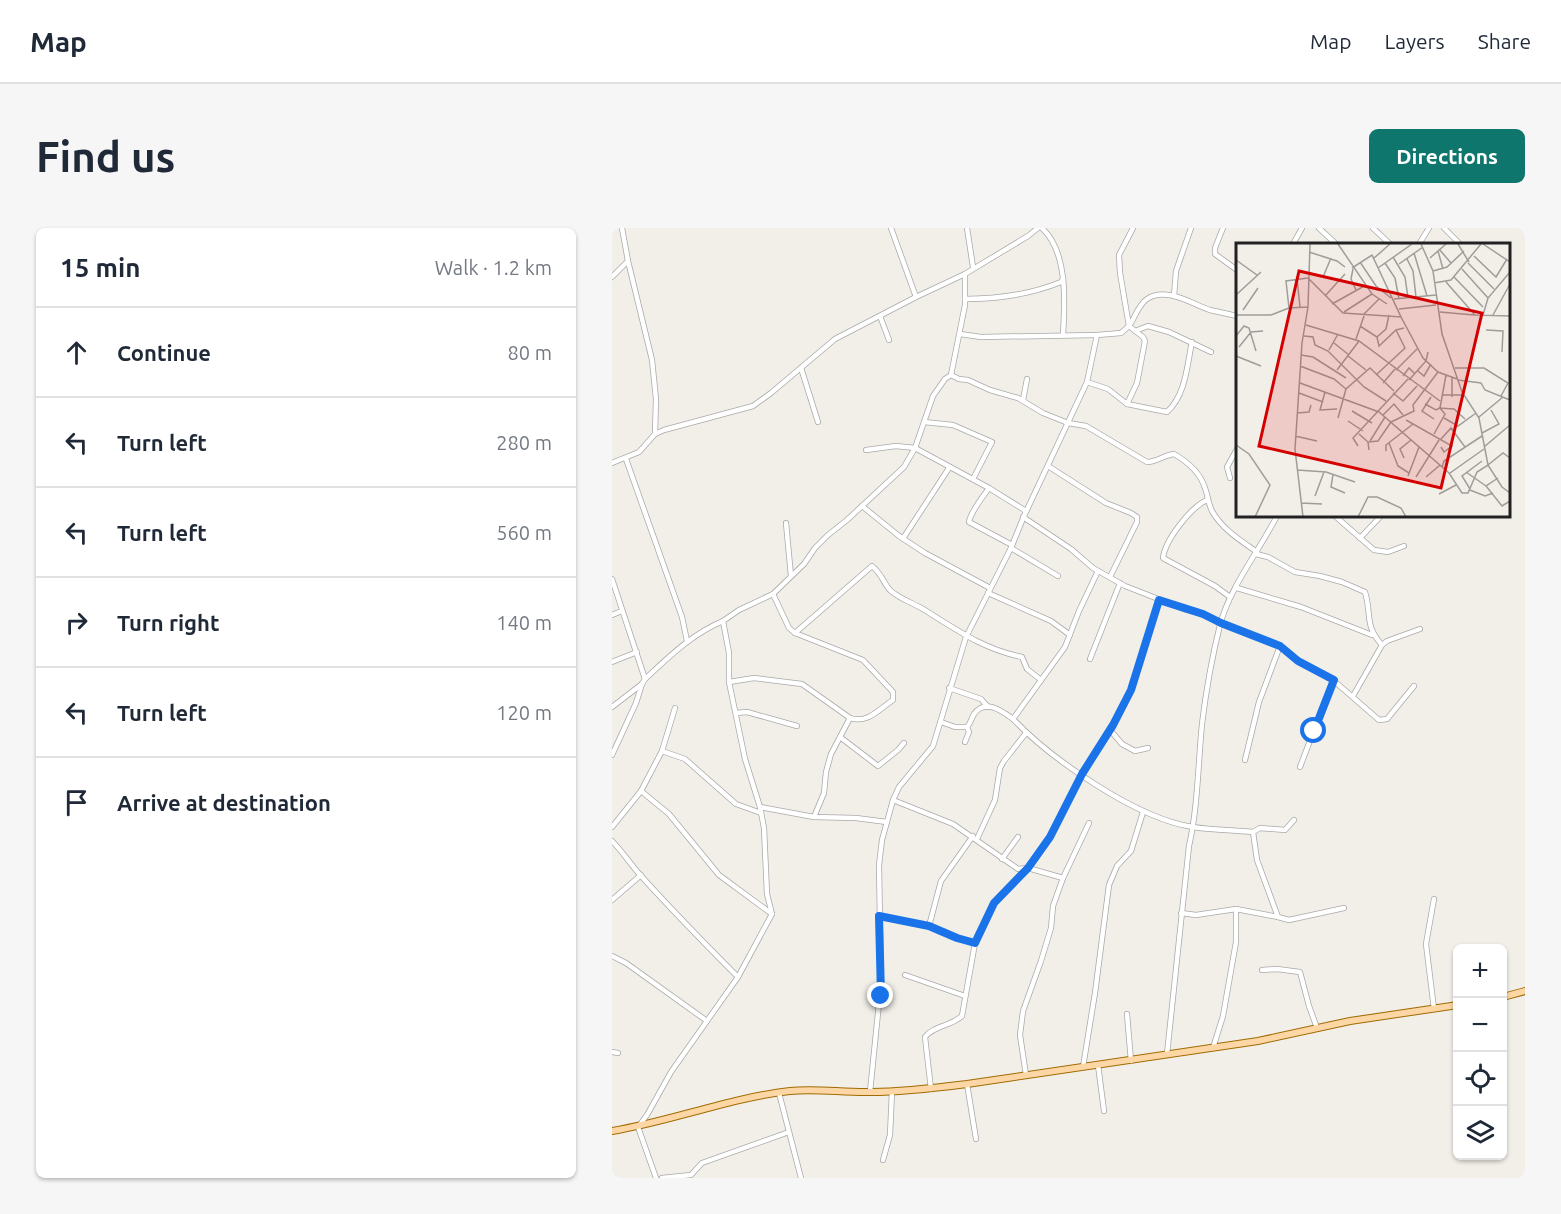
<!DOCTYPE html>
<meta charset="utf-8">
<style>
:root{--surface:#fff;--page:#f6f6f7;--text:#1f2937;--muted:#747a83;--line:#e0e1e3;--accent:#0f766e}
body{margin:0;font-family:Ubuntu,sans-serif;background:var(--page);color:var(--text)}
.controls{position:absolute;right:18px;bottom:18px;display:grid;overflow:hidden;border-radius:9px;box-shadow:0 2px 4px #0004}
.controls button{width:54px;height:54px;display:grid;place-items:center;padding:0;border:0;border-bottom:2px solid var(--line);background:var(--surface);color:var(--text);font:30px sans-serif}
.stop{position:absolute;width:18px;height:18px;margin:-14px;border:4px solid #1a73e8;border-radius:50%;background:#fff}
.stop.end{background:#1a73e8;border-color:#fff;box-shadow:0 2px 6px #0008}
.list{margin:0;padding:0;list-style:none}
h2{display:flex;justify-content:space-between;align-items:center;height:78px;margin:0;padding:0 24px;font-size:26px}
h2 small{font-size:20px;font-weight:400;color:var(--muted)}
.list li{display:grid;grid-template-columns:39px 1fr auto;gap:18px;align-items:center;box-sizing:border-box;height:90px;padding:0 24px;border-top:2px solid var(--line)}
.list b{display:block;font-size:22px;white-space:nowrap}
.list em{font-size:20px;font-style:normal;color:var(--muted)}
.icon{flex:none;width:33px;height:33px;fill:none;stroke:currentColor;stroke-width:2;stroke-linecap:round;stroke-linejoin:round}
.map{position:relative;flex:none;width:913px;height:950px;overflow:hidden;border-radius:9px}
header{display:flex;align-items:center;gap:36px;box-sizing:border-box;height:84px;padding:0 30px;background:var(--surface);border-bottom:2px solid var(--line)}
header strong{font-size:28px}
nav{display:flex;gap:33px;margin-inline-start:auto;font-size:21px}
.intro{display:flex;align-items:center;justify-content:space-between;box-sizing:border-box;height:144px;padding:0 36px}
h1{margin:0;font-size:42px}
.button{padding:15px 27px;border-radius:9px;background:var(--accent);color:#fff;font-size:21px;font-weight:700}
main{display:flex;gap:36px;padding:0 36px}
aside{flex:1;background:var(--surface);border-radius:9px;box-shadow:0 2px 4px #0004}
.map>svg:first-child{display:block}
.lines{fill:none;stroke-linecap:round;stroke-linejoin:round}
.minor-casing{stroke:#a9a9a9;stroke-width:6}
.major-casing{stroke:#a06b00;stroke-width:8}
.minor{stroke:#fff;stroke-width:4.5}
.major{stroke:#fcd6a4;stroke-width:6}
.route{stroke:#1a73e8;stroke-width:8}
.inset-road{fill:none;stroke:#9f9d99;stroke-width:1.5}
.view{fill:#d40000;fill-opacity:0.15;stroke:#d40000;stroke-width:3}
.inset-edge{fill:none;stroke:#222;stroke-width:3}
</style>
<header>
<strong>Map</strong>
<nav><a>Map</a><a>Layers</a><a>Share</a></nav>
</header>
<div class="intro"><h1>Find us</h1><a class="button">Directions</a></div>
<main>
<aside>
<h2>15 min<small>Walk · 1.2 km</small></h2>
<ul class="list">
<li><svg class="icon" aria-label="ahead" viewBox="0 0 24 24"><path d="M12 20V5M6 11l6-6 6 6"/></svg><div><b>Continue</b></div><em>80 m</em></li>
<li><svg class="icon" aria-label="left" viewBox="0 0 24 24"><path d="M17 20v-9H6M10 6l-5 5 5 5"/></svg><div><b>Turn left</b></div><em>280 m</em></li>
<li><svg class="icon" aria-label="left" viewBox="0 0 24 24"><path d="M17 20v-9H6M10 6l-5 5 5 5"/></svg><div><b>Turn left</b></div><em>560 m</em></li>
<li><svg class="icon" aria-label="right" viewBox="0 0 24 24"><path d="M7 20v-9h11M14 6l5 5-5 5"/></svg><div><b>Turn right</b></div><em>140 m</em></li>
<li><svg class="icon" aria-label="left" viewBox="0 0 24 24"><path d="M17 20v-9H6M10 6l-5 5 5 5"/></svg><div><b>Turn left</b></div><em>120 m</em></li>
<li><svg class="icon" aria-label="arrive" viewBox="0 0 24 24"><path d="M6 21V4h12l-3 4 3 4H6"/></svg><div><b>Arrive at destination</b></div></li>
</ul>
</aside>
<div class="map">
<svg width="913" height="950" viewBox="0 0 913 950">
<rect width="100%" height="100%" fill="#f2efe9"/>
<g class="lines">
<defs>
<g id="minor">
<polyline points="279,0 304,69"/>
<polyline points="355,0 361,39"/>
<path d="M430 0C456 24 453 74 451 107"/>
<path d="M521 0 507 27 508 45 517 98C523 90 526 77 535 71 554 58 580 76 598 82 607 84 616 86 625 88"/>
<polyline points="611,0 603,20 603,26 625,42"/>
<polyline points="707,0 724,16"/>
<polyline points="761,0 778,16"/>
<polyline points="832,0 848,16"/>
<polyline points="681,16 690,0"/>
<polyline points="807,16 817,0"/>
<polyline points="16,33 40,132 44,171 43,206"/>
<polyline points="0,49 16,33 10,0"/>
<polyline points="562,68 564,43 579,0"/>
<path d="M353 71C387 71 417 67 449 54L451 51"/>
<polyline points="268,88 277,112"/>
<polyline points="523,103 536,98 557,104 599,124"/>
<polyline points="348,106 369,109 485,107 509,105 517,98 531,109 533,113 525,155 515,176"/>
<polyline points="189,140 206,194"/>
<path d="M339 147 347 151 356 152 378 162 406 170 431 185 456 195 474 198 535 234C545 234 552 227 562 226 576 234 588 244 593 260 596 268 596 275 600 283 610 301 628 312 645 324"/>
<path d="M475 154 496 161 515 176 555 184C574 167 575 137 580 114"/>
<polyline points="411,172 415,151"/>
<polyline points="312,194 341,197 380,214 361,251"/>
<polyline points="254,222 284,218 303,220 377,260 414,283"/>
<polyline points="14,231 70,389 75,413"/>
<polyline points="0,235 27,224 43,206 52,202 141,178 159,165 223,111 304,69 353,46 416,8 426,0"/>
<polyline points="436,238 494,275 519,285 525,289 525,294 498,349"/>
<polyline points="618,250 615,239 625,221"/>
<path d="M377 260C370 270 359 283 357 294L400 317"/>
<path d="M595 272C579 279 553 312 551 330L603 358 618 369"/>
<polyline points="250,278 287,308 313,325 378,360"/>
<polyline points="723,288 762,322 776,324 792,318"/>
<polyline points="411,289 459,321 481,340 513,358 572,381 591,386 609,395 668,418 686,433 721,452 767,492 775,491 802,458"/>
<polyline points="174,295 179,348"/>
<polyline points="292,309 337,240"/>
<polyline points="748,310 769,288"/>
<polyline points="399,320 446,348"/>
<path d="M644 326 656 329 683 344 708 348 730 354 753 364C760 387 752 397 770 417"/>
<path d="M486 343 467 383 453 419 401 491C439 531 525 591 581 599 600 602 621 602 641 604L648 600 673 602 682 592"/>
<polyline points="0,351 33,451"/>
<polyline points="625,360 689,379 760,407"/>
<polyline points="376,365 439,393 458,407"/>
<polyline points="0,387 10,383"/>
<polyline points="111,393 127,382 161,366 192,336 203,320 216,307 235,292 292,239 303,220 321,168 333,151 339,147 353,77 353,46"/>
<path d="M183 405 260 338C271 347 272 357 279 363 288 371 301 375 311 381 345 402 371 421 410 429L415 441 429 452"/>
<polyline points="478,431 508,355"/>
<polyline points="0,434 25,424"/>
<path d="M117 454 142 450 190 456 238 490C256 496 267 481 281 472V464L251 432 183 405 177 400 161 366"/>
<polyline points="337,460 369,471 376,479"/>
<polyline points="741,468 770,417 775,413 808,401"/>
<path d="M0 479 30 456 33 451C58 428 80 406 111 393L117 425V454L133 531 148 579 152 600 155 666 160 686 126 749 59 844 35 887 26 899 44 950"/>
<polyline points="124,485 135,484 185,498"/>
<path d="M329 494 343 499H355C359 495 359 491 362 486 373 470 390 483 401 491"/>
<polyline points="498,502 510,516 523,523 536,520"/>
<polyline points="228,509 266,538 286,522 292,515"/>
<polyline points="353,514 357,504 355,499"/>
<polyline points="50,523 73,531 124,576 149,585"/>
<polyline points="0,527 24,475 30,456"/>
<polyline points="633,532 647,474 668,418"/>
<polyline points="688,539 721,452"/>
<polyline points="29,563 57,586 107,647 160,686"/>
<polyline points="281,572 341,596 406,641 416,640 451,650"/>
<polyline points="148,579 202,589 244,590 275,594"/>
<polyline points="202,589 212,565 214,544 219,526 238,490"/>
<polyline points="0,599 29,563 50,523 63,480"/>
<polyline points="365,611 383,572 388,540 392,533 414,505"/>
<path d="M0 613C11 624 19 637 30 649 61 683 93 716 126 749"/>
<polyline points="390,631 406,609"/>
<polyline points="822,671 814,716 822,781"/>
<polyline points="0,672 29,647"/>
<polyline points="569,685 584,687 624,681 666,689 645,632 641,604"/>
<polyline points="267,688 317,698 345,710 363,715"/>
<polyline points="666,689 677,692 732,680"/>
<polyline points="317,698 329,653 361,608"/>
<polyline points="0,728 14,735 95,793"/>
<polyline points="650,742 665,741 688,744 697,778 705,800"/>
<polyline points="293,747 353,768"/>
<polyline points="515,786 519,833"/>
<polyline points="601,820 611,788 624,714 624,681"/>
<polyline points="0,824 6,825"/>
<path d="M555 826 577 618C586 578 586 536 590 496 594 463 600 429 608 397 618 359 647 323 665 288"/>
<polyline points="486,837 492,883"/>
<polyline points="471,839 483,765 497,657 505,638 519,623 531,584"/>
<polyline points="414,847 408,807 411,783 429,733 439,700 441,678 451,650 477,595"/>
<polyline points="355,856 364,911"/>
<path d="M319 861 313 809C321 798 339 798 350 788L363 715 382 675 416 640 438 609 470 546 501 497 519 462 547 372"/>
<polyline points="258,864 269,755 267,637 270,612 281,572 287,559 321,518 354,409 399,320 412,288 475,154 485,107"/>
<polyline points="167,865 189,950"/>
<polyline points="271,932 278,907 280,863"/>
<polyline points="50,950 79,947 90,935 177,904"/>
</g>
<g id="major">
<polyline points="891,769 913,763"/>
<path d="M0 903C60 893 117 870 178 863 205 860 232 865 260 864 291 864 323 860 355 856L646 813 738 793 846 777"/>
</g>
</defs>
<use href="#minor" class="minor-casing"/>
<use href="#major" class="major-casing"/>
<use href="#minor" class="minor"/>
<use href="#major" class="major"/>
</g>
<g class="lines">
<polyline class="route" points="269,768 267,688 317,698 345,710 363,715 382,675 416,640 438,609 470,546 501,497 519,462 547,372 591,386 609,395 668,418 686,433 722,452 702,503"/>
</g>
<g transform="translate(624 15)">
<rect width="274" height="274" fill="#f2efe9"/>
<path class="inset-road" d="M102 1 136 51 151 61M185 1 197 28 206 91 226 149 243 175 252 222M222 1 233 19M247 1 274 19M203 6 215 20M202 8 207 26M73 9 101 18 109 24M178 10 191 53M238 13 260 34 271 16M157 14 169 34 172 55M194 15 210 1M137 16 154 1M171 16 177 28 180 54M0 17 21 32M124 19 140 43 155 55M149 20 159 35 163 56M232 20 258 46M163 21 187 4M142 25 176 1M117 26 115 36 120 47M226 26 252 55M197 28 211 24 228 8M87 34 95 15M218 34 247 64M61 36 64 64M210 39 239 72 274 73M198 40 215 37 245 1M0 52 25 29M89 53 109 31M158 56 200 52M96 61 130 42M72 64 53 65 50 38 72 35 107 70 165 74 136 12 116 25M163 66 200 62M7 67 22 45M108 69 136 51M204 69 238 72M0 72H35L53 65M127 72 143 56M247 72 252 55 274 29M257 72 274 41M165 74 187 115 202 129 221 136M70 82 123 98 204 158M124 83 141 94 143 103 160 87 168 85M250 87 267 88 266 109M0 93 8 83 13 85 20 108M68 93 77 94 79 102 92 108 128 144 150 158M141 94 150 86 153 72M120 96 128 73M98 100 113 112M3 104 15 89 27 88M93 107 102 91M65 112 77 114 110 135M0 113 25 123M112 113 130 127M64 123 98 136 110 146M219 125H248L272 140 265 153M101 127 123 98M160 127 181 106M182 128 188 133 195 121M140 132 169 105 160 87M167 133 173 125 179 131M173 137 190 118 192 109M222 137 245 140 249 147 274 157M64 140 143 169 213 230 226 250H232L241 229 252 222 266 244 274 250M147 140 159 126M89 149 84 167 101 166M63 150 87 159M157 150 167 158 181 143M206 152H227M195 154 186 168 198 176M216 154V134M189 161 200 167 204 165 210 132M116 168 136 180M61 170 73 169 75 162M147 172 158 161 167 172M243 174 267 154M102 175 110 146 134 125 158 148M208 175 222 183 240 170M170 177 216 203 208 209 205 204M112 178 127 188M155 179 178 168 177 162 202 129M246 190 263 181 255 167M123 191 132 199 133 207M198 191 209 171 204 165 218 166 229 176M59 193 81 198M205 196 215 185 229 204M134 198 149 174M132 199 142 198 155 179M153 200 162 223 173 230M0 202 13 211 34 242 19 274M122 203 117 195 172 136M248 204 274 182M150 208V202L177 181M168 215 164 206 175 197M252 222 267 210 274 215M206 224 208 218 246 193M61 227 90 229 119 239M230 229 250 243M214 230 248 206M97 232 95 244 109 250M172 233 183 204M180 234 203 197M190 234 204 222M262 235 250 243 266 263 274 258M234 246 226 233 246 218M234 247 249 253 257 250M203 251 220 242M79 253 88 229M65 260 86 261M67 274 59 206 66 100 72 64 74 1M122 274 132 254H141L165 265 170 274"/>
<path class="view" d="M63 28 246 70 205 245 23 203Z"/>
<rect width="274" height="274" class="inset-edge"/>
</g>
</svg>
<div class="controls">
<button>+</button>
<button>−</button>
<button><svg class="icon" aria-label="locate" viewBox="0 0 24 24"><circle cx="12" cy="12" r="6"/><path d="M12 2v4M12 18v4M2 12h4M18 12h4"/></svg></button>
<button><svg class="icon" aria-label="layers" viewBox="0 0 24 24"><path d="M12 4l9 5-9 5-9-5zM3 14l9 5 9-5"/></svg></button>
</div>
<div class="stop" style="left:702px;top:503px"></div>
<div class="stop end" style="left:269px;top:768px"></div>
</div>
</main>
